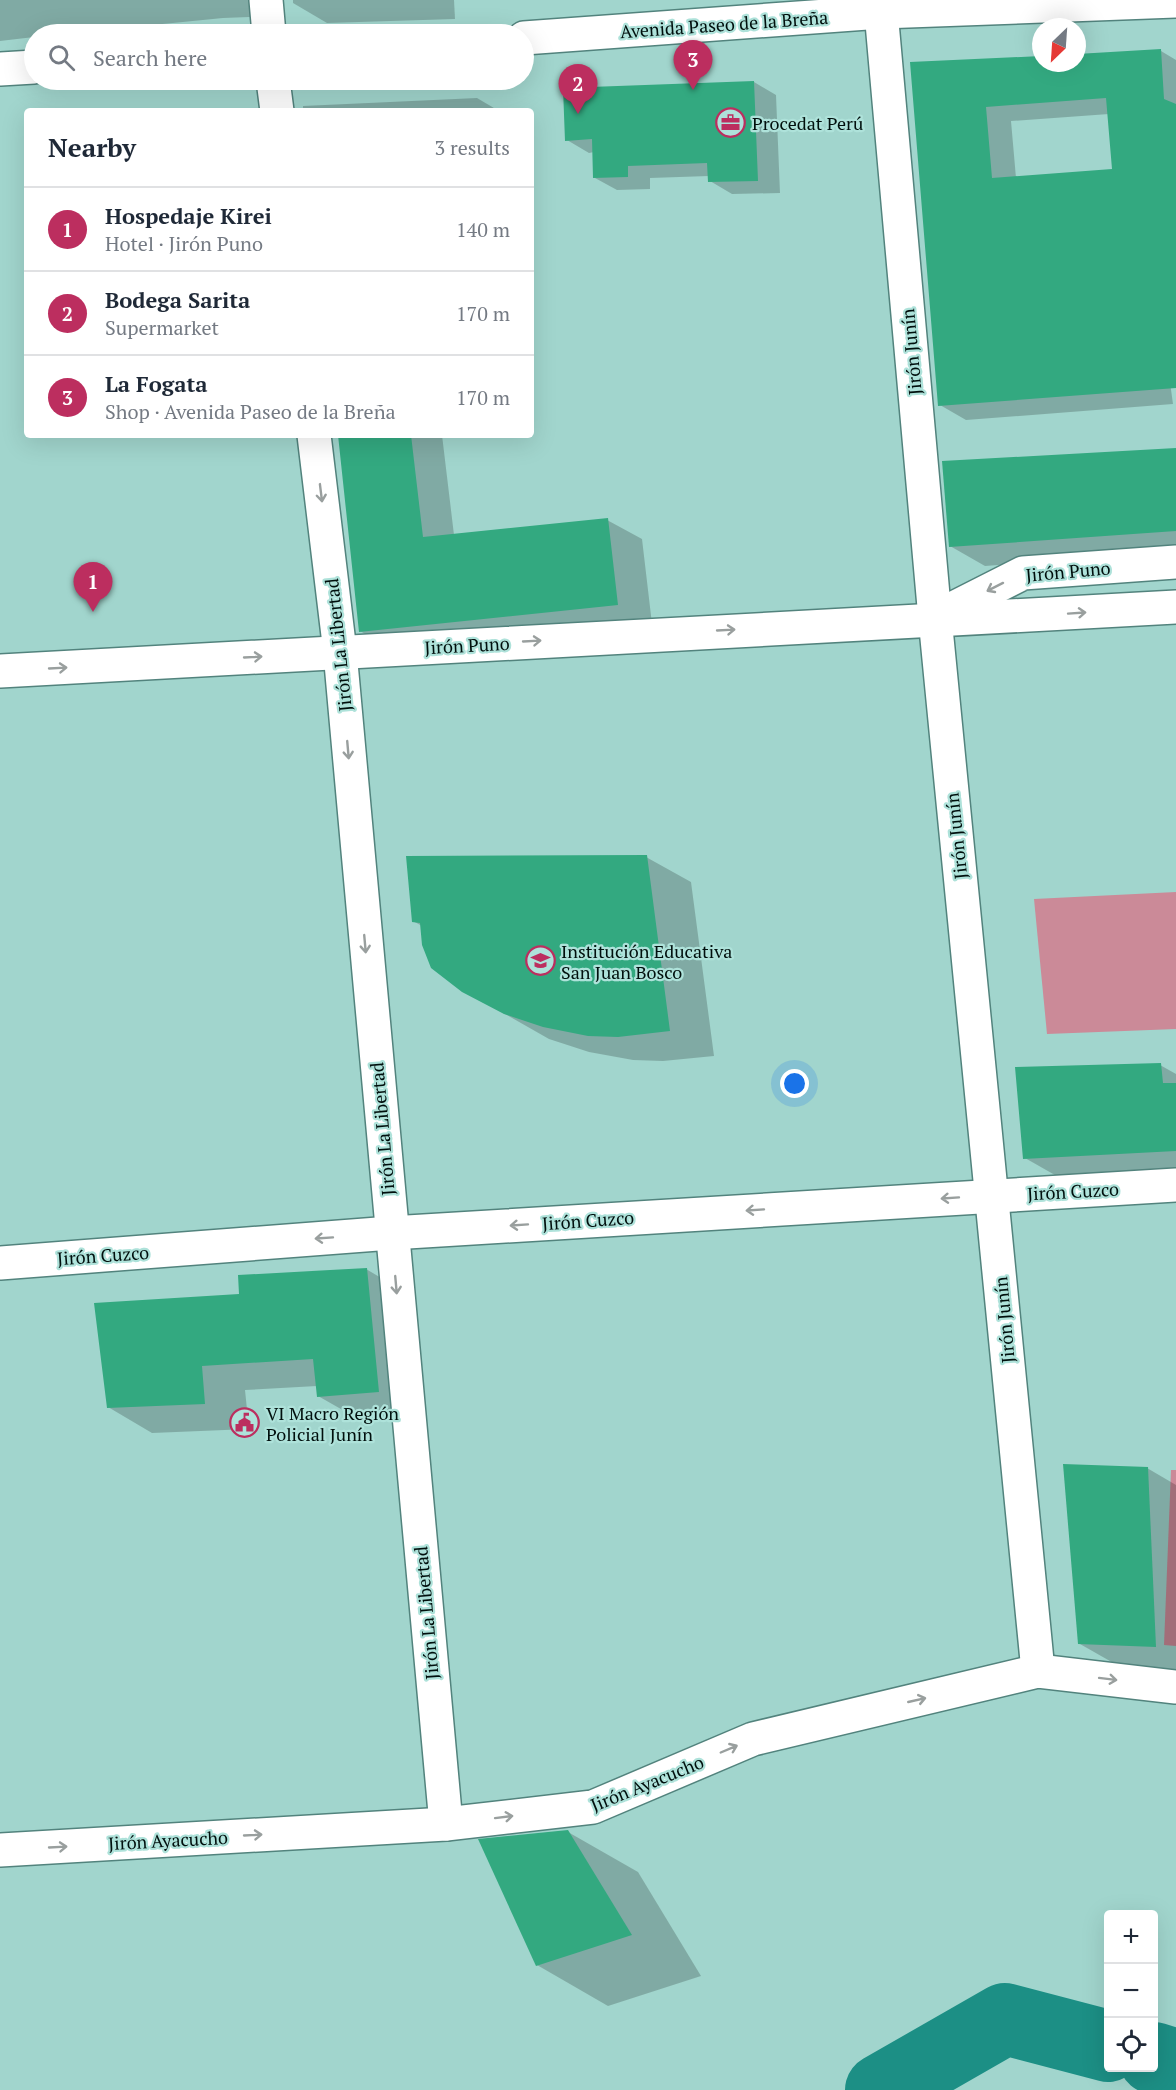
<!DOCTYPE html>
<meta charset="utf-8">
<style>
:root{--surface:#fff;--page:#f6f6f7;--text:#1f2937;--muted:#747a83;--line:#e0e1e3;--accent:#bc2e5f}
body{margin:0;font-family:"PT Serif",serif;background:var(--page);color:var(--text)}
.controls{position:absolute;right:18px;bottom:18px;display:grid;overflow:hidden;border-radius:6px;box-shadow:0 6px 24px #0002}
.controls button{width:54px;height:54px;display:grid;place-items:center;padding:0;border:0;border-bottom:2px solid var(--line);background:var(--surface);color:var(--text);font:30px sans-serif}
.compass{position:absolute;left:1032px;top:18px;width:54px;height:54px;border-radius:50%;background:var(--surface);box-shadow:0 6px 24px #0002;rotate:205deg}
.you{position:absolute;left:795px;top:1084px;width:21px;height:21px;margin:-15px;border:4px solid #fff;border-radius:50%;background:#1a73e8;box-shadow:0 0 0 9px #1a73e833}
.badge{display:grid;place-items:center;width:39px;height:39px;border-radius:50%;background:var(--accent);color:#fff;font-size:20px;font-weight:700}
.pin{position:absolute;translate:-50% -50px;filter:drop-shadow(0 2px 3px #0008)}
.pin::after{content:'';position:absolute;top:32px;width:21px;height:18px;background:inherit;clip-path:polygon(0 0,100% 0,50% 100%)}
.list{margin:0;padding:0;list-style:none}
h2{display:flex;justify-content:space-between;align-items:center;height:78px;margin:0;padding:0 24px;font-size:26px}
h2 small{font-size:20px;font-weight:400;color:var(--muted)}
.list li{display:grid;grid-template-columns:39px 1fr auto;gap:18px;align-items:center;box-sizing:border-box;height:84px;padding:0 24px;border-top:2px solid var(--line)}
.list b{display:block;font-size:22px;white-space:nowrap}
.list p{margin:0;font-size:20px;white-space:nowrap;color:var(--muted)}
.list em{font-size:20px;font-style:normal;color:var(--muted)}
.icon{flex:none;width:33px;height:33px;fill:none;stroke:currentColor;stroke-width:2;stroke-linecap:round;stroke-linejoin:round}
.map{position:relative;flex:none;width:1176px;height:2090px;overflow:hidden}
.search{position:absolute;background:var(--surface);box-shadow:0 6px 24px #0002;left:24px;top:24px;width:510px;height:66px;display:flex;align-items:center;gap:15px;box-sizing:border-box;padding:0 21px;border-radius:33px;color:var(--muted);font-size:22px}
.panel{position:absolute;background:var(--surface);box-shadow:0 6px 24px #0002;left:24px;top:108px;width:510px;height:330px;border-radius:6px}
.map>svg:first-child{display:block}
.green{fill:#cb8a98}
.shadow{fill:#0003;fill-rule:evenodd}
.lines{fill:none;stroke-linecap:round;stroke-linejoin:round}
.river{stroke:#1c8f85;stroke-width:72}
.building{fill:#33a980;fill-rule:evenodd}
.minor-casing{stroke:#52837d;stroke-width:36}
.minor{stroke:#fff;stroke-width:33}
.oneway{stroke:#999f9e}
.labels{text-anchor:middle;dominant-baseline:central;stroke-width:4.5;stroke-linejoin:round;paint-order:stroke}
.street-label{font-size:18px;fill:#000f0d;stroke:#aee2da}
.poi-label{font-size:18px;fill:#000f0d;stroke:#aee2da;text-anchor:start}
</style>
<div class="map">
<svg width="1176" height="2090" viewBox="0 0 1176 2090">
<rect width="100%" height="100%" fill="#a1d5cd"/>
<g class="green">
<polygon points="1176,892 1176,1029 1047,1034 1034,899"/>
<polygon points="1171,1470 1176,1470 1176,1646 1164,1645"/>
</g>
<g class="shadow">
<polygon points="0,0 273,0 274,16 223,18 62,34 34,34 34,37 0,41"/>
<polygon points="293,0 454,0 455,19 327,23 293,3"/>
<path d="M1161 51 1176 60V374L1169 375 1173 404 966 420 940 405 912 64 1041 57V63H1077V55ZM1109 114 1114 170 1016 178 1011 121Z"/>
<polygon points="754,82 776,95 780,193 732,194 710,181 709,176 650,178 650,189 617,190 595,178 594,152 589,153 567,140 564,89"/>
<polygon points="477,98 499,111 303,111 303,106"/>
<polygon points="339,435 442,435 454,535 607,520 642,539 652,624 395,651 360,631"/>
<polygon points="1176,468 1176,552 985,566 950,546"/>
<polygon points="646,857 691,882 714,1056 663,1061 633,1060 589,1052 549,1039 463,990 422,926 413,921"/>
<polygon points="1160,1065 1176,1074 1176,1187 1083,1191 1025,1158"/>
<polygon points="366,1269 410,1295 422,1416 362,1421 318,1396 317,1386 245,1390 249,1429 152,1433 108,1407 240,1295"/>
<polygon points="1147,1468 1176,1485 1176,1679 1138,1677 1080,1644"/>
<polygon points="568,1832 638,1872 701,1976 608,2006 537,1965"/>
</g>
<g class="lines">
<g class="river">
<polyline points="1154,2058 1176,2065"/>
<polyline points="881,2090 1005,2019 1108,2046"/>
</g>
</g>
<g class="building">
<path d="M1161 49 1164 99 1176 104V388L938 406 910 62 1041 56V63H1077V54ZM1106 98 1112 169 992 178 986 107Z"/>
<polygon points="754,81 758,181 708,182 707,163 628,166 628,177 593,178 592,139 565,141 563,88"/>
<polygon points="338,435 411,435 423,537 608,518 618,605 359,632"/>
<polygon points="1176,448 1176,531 949,547 942,461"/>
<polygon points="647,855 670,1031 618,1037 588,1036 543,1027 504,1014 462,992 431,968 422,945 420,923 412,922 406,856"/>
<polygon points="1161,1063 1163,1083 1176,1083 1176,1151 1023,1159 1015,1067"/>
<polygon points="367,1268 379,1392 317,1397 313,1359 202,1366 205,1404 107,1408 94,1303 239,1294 238,1275"/>
<polygon points="1063,1464 1148,1467 1156,1647 1078,1644"/>
<polygon points="568,1830 632,1935 536,1966 478,1839"/>
</g>
<g class="lines">
<defs>
<g id="minor">
<polyline points="266,0 269,34"/>
<polyline points="880,0 935,618 1038,1671"/>
<polyline points="524,38 881,12 1176,1"/>
<polyline points="0,69 34,67"/>
<polyline points="273,80 277,111"/>
<polyline points="314,435 340,652 446,1824"/>
<polyline points="942,614 1023,573 1176,562"/>
<polyline points="0,671 1176,607"/>
<polyline points="0,1263 391,1233 1176,1185"/>
<polyline points="0,1850 446,1824 593,1807 753,1739 1038,1671 1176,1687"/>
</g>
</defs>
<use href="#minor" class="minor-casing"/>
<use href="#minor" class="minor"/>
</g>
<defs><path id="oneway-shaft" d="M-6 0H5M1.5-3L5.5 0L1.5 3" fill="none" stroke-width="1.6" stroke-linecap="round" stroke-linejoin="round" transform="scale(1.5)"/></defs>
<g class="oneway">
<use href="#oneway-shaft" transform="translate(321 493) rotate(83)"/>
<use href="#oneway-shaft" transform="translate(995 587) rotate(153)"/>
<use href="#oneway-shaft" transform="translate(1077 613) rotate(-4)"/>
<use href="#oneway-shaft" transform="translate(726 630) rotate(-3)"/>
<use href="#oneway-shaft" transform="translate(532 641) rotate(-3)"/>
<use href="#oneway-shaft" transform="translate(253 657) rotate(-3)"/>
<use href="#oneway-shaft" transform="translate(58 668) rotate(-3)"/>
<use href="#oneway-shaft" transform="translate(348 750) rotate(85)"/>
<use href="#oneway-shaft" transform="translate(365 944) rotate(85)"/>
<use href="#oneway-shaft" transform="translate(950 1198) rotate(176)"/>
<use href="#oneway-shaft" transform="translate(755 1210) rotate(176)"/>
<use href="#oneway-shaft" transform="translate(519 1225) rotate(176)"/>
<use href="#oneway-shaft" transform="translate(324 1238) rotate(176)"/>
<use href="#oneway-shaft" transform="translate(396 1285) rotate(85)"/>
<use href="#oneway-shaft" transform="translate(1108 1679) rotate(7)"/>
<use href="#oneway-shaft" transform="translate(917 1700) rotate(-13)"/>
<use href="#oneway-shaft" transform="translate(729 1749) rotate(-23)"/>
<use href="#oneway-shaft" transform="translate(504 1817) rotate(-7)"/>
<use href="#oneway-shaft" transform="translate(253 1835) rotate(-3)"/>
<use href="#oneway-shaft" transform="translate(58 1847) rotate(-3)"/>
</g>
<defs>
<symbol id="office-ring" viewBox="-11 -11 22 22"><circle r="9.5" fill="#aee2da" stroke="#bc2e5f" stroke-width="1.5"/><path d="M-6-3h4V-5.5h4V-3h4V5H-6ZM-1-4.5V-3h2v-1.5ZM-6 0V1H6V0Z" fill="#bc2e5f"/></symbol>
<symbol id="school-ring" viewBox="-11 -11 22 22"><circle r="9.5" fill="#aee2da" stroke="#bc2e5f" stroke-width="1.5"/><path d="M0-5L7-2L0 1L-7-2ZM-4 1L0 2.5L4 1V4Q0 6-4 4Z" fill="#bc2e5f"/></symbol>
<symbol id="civic-ring" viewBox="-11 -11 22 22"><circle r="9.5" fill="#aee2da" stroke="#bc2e5f" stroke-width="1.5"/><path d="M-.6-6.5H3V-4.5H.6V-3L4-1V1h2V6H-6V1h2V-1L-.6-3ZM-1.2 2.5V6h2.4V2.5Z" fill="#bc2e5f"/></symbol>
</defs>
<g fill-rule="evenodd">
<use href="#office-ring" x="714" y="106" width="33" height="33"/>
<use href="#school-ring" x="524" y="944" width="33" height="33"/>
<use href="#civic-ring" x="228" y="1406" width="33" height="33"/>
</g>
<g class="labels">
<g class="street-label">
<text transform="translate(724 24) rotate(-4)">Avenida Paseo de la Breña</text>
<text transform="translate(911 352) rotate(-95)">Jirón Junín</text>
<text transform="translate(1068 571) rotate(-5)">Jirón Puno</text>
<text transform="translate(338 645) rotate(-96)">Jirón La Libertad</text>
<text transform="translate(467 645) rotate(-3)">Jirón Puno</text>
<text transform="translate(956 836) rotate(-96)">Jirón Junín</text>
<text transform="translate(382 1129) rotate(-95)">Jirón La Libertad</text>
<text transform="translate(1073 1191) rotate(-3)">Jirón Cuzco</text>
<text transform="translate(588 1220) rotate(-4)">Jirón Cuzco</text>
<text transform="translate(103 1255) rotate(-4)">Jirón Cuzco</text>
<text transform="translate(1004 1320) rotate(-95)">Jirón Junín</text>
<text transform="translate(426 1613) rotate(-95)">Jirón La Libertad</text>
<text transform="translate(647 1783) rotate(-22)">Jirón Ayacucho</text>
<text transform="translate(168 1840) rotate(-3)">Jirón Ayacucho</text>
</g>
<g class="poi-label">
<text x="752" y="123">Procedat Perú</text>
<text x="561" y="951">Institución Educativa<tspan x="561" dy="21">San Juan Bosco</tspan></text>
<text x="266" y="1413">VI Macro Región<tspan x="266" dy="21">Policial Junín</tspan></text>
</g>
</g>
</svg>
<div class="controls">
<button>+</button>
<button>−</button>
<button><svg class="icon" aria-label="locate" viewBox="0 0 24 24"><circle cx="12" cy="12" r="6"/><path d="M12 2v4M12 18v4M2 12h4M18 12h4"/></svg></button>
</div>
<svg class="compass" viewBox="-18 -18 36 36"><path d="M0-13l5 13h-10z" fill="#e53935"/><path d="M0 13l5-13h-10z" fill="#747a83"/></svg>
<div class="you"></div>
<div class="pin badge" style="left:93px;top:612px">1</div>
<div class="pin badge" style="left:578px;top:114px">2</div>
<div class="pin badge" style="left:693px;top:90px">3</div>
<div class="search"><svg class="icon" aria-label="search" viewBox="0 0 24 24"><circle cx="10" cy="10" r="6"/><path d="M15 15l6 6"/></svg>Search here</div>
<section class="panel">
<h2>Nearby<small>3 results</small></h2>
<ul class="list">
<li><span class="badge">1</span><div><b>Hospedaje Kirei</b><p>Hotel · Jirón Puno</p></div><em>140 m</em></li>
<li><span class="badge">2</span><div><b>Bodega Sarita</b><p>Supermarket</p></div><em>170 m</em></li>
<li><span class="badge">3</span><div><b>La Fogata</b><p>Shop · Avenida Paseo de la Breña</p></div><em>170 m</em></li>
</ul>
</section>
</div>
